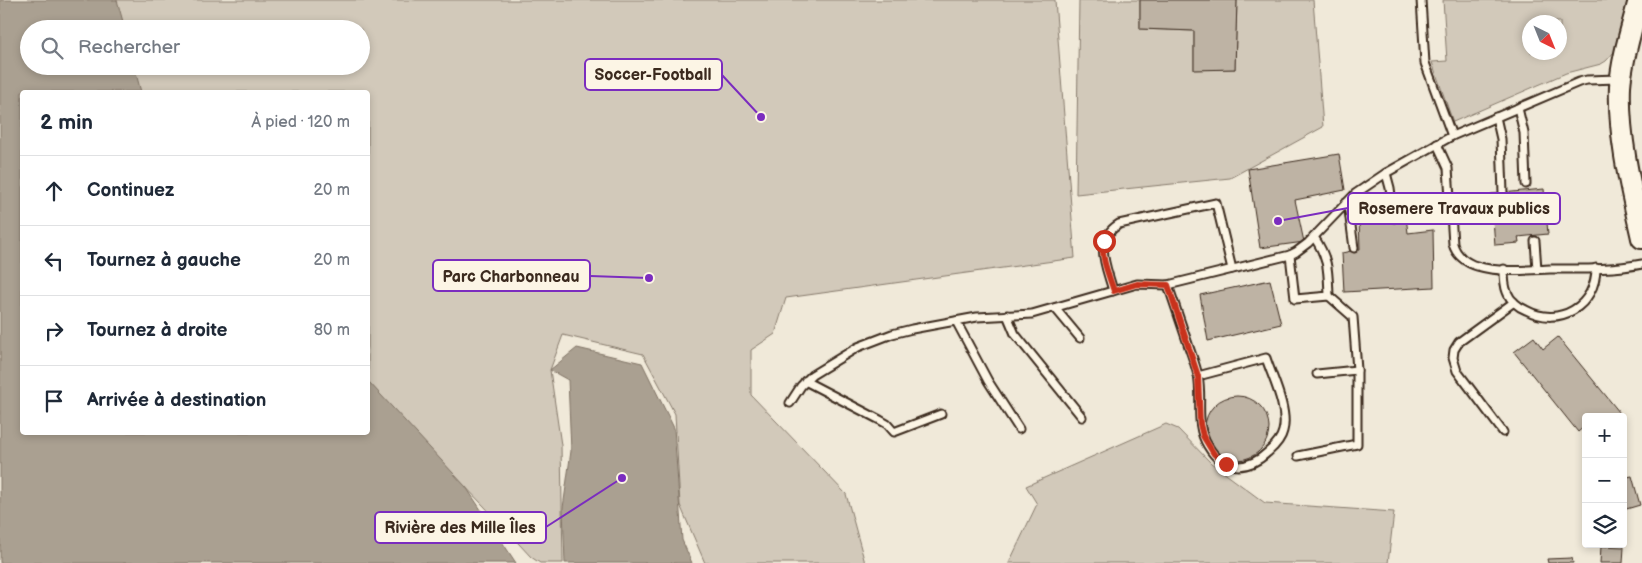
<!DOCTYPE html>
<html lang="fr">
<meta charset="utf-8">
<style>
:root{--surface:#fff;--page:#f2f2f3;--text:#1f2937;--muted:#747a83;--line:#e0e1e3}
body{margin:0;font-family:"Balsamiq Sans",sans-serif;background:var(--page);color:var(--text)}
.controls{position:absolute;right:15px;bottom:15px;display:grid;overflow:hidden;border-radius:5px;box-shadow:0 2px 8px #0003}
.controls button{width:45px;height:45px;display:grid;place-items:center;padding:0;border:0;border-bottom:1px solid var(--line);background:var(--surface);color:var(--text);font:25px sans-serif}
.compass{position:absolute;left:1522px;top:15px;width:45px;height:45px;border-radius:50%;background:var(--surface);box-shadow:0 2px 8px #0003;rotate:137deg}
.stop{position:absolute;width:15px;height:15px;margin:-11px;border:4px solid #c8321e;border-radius:50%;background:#fff}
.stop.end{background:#c8321e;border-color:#fff;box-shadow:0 1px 5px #0008}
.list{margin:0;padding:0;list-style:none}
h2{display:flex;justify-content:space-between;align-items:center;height:65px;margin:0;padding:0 20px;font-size:21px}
h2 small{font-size:16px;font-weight:400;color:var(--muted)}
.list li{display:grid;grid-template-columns:32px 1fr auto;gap:15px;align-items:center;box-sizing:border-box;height:70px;padding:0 20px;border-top:1px solid var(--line)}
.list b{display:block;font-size:19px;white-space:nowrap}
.list em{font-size:16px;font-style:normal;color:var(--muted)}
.icon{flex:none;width:28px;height:28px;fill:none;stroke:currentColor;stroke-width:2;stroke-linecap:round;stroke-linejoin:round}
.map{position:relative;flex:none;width:1642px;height:563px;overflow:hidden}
.search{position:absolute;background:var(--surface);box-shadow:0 2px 8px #0003;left:20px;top:20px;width:350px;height:55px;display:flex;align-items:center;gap:12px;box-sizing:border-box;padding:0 18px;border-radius:28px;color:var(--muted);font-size:19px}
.panel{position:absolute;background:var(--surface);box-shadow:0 2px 8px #0003;left:20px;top:90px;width:350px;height:345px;border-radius:5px}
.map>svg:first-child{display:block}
.green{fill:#d2c9ba;stroke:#867a6c;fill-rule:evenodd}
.water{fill:#aaa091;stroke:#7e7163}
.building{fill:#beb3a4;stroke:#3b2a1e}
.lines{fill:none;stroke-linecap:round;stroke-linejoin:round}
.lane-casing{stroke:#3b2a1e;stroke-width:11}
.secondary-casing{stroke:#3b2a1e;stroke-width:24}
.lane{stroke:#fcf5e5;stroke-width:7}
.secondary{stroke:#fcf5e5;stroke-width:20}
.route{stroke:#c8321e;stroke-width:6}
.leader{fill:none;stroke:#7b2cbf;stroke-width:2}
.callout-dot{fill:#7b2cbf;stroke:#fcf5e5;stroke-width:2}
.callout{fill:#fcf5e5;stroke:#7b2cbf;stroke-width:2}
.callout-label{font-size:16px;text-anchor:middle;font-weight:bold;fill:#3b2a1e}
</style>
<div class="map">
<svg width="1642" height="563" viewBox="0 0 1642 563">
<rect width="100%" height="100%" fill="#f0e9d9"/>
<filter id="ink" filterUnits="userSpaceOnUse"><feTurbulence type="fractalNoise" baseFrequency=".02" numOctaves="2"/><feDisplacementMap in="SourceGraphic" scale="10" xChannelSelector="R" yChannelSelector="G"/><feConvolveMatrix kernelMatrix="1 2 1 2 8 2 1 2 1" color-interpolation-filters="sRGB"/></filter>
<g filter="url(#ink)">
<g class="green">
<polygon points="112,0 1055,0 1075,258 786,298 775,334 751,350 751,395 846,494 865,563 705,563 680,505 675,414 643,354 563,335 550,370 561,445 563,563 540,563 531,557 484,506 368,386 368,92 139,92 131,66 361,66 361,29 120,29"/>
<polygon points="1079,0 1140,0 1140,29 1194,31 1194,69 1235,69 1237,0 1313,0 1323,127 1230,178 1076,194"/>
<path d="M1443 0H1629L1615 51 1606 61 1601 64 1566 73 1453 122 1432 62 1447 61ZM1530 22H1560V52H1530Z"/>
<polygon points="1166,424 1178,429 1211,463 1265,503 1394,512 1388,563 1009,563 1037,504 1026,486"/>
</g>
<g class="water">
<polygon points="0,0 117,0 125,29 29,29 29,66 134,66 141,92 22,92 22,432 368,432 368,381 466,487 516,563 0,563"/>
<polygon points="577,348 642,363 674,428 682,540 692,563 565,563 563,508 571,451 568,380 550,370"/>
</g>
<g class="building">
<polygon points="1140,0 1237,0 1235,69 1194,70 1194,31 1140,29"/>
<polygon points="1339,154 1345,190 1295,200 1304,242 1260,248 1248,169"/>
<polygon points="1544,189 1548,234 1518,237 1519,243 1495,245 1491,194"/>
<polygon points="1406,217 1408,233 1433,230 1434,287 1344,292 1342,253 1360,249 1359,219"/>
<polygon points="1270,280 1281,324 1208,341 1200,295"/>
<polygon points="1534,337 1543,349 1558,337 1624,418 1586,417 1586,425 1578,432 1514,352"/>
<circle cx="1237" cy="428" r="32"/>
<polygon points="1632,476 1640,505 1623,510 1623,478"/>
<polygon points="1601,546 1624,547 1623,563 1600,563"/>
<polygon points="1572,558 1573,563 1548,563 1547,559"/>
</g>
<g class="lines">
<defs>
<g id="lane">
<polyline points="1421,0 1425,63 1452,136"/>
<polyline points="1518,108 1524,133 1526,184"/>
<polyline points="1496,117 1501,139 1503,193"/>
<path d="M1437 144 1448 168 1453 244C1456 255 1466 263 1477 266 1500 273 1527 270 1550 269 1581 269 1612 270 1642 264"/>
<polyline points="1386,173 1390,188 1394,218"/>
<polyline points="1346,203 1349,211 1354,248"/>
<polyline points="1535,241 1537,269"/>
<path d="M1290 255 1295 299 1329 296C1328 271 1329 259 1314 237"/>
<path d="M1504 269C1504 277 1504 285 1507 292 1510 300 1518 307 1526 310 1559 328 1596 306 1596 268"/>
<path d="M1168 285C1175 306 1182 326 1189 347 1192 356 1196 366 1198 376 1203 399 1194 424 1208 446 1223 472 1248 471 1268 452 1275 446 1281 440 1283 431 1289 410 1272 377 1266 358L1198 376"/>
<path d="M1113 291C1107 267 1092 241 1119 224L1216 203 1232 269"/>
<polyline points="1055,308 1080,338"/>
<polyline points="1007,315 1015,334 1082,417"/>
<polyline points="956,321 988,381 1019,429"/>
<polyline points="1317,374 1357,370"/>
<polyline points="805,381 880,420 887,424 894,432 941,414"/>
<polyline points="790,403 801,386 812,375 858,347 892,334 912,329 977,317 1032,314 1137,284 1168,285 1290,255 1296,252 1308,243 1355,194 1386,173 1452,136 1579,82 1587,80 1618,79"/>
<polyline points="1503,432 1457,371 1453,358 1454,350 1459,342 1514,302"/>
<polyline points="1298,456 1357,444 1357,370 1353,317 1329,296"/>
</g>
<path id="secondary" d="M1639 0C1632 28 1622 57 1620 86 1618 137 1631 189 1642 238"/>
</defs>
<use href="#lane" class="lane-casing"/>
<use href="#secondary" class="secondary-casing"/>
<use href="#lane" class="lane"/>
<use href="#secondary" class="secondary"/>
</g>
</g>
<g class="lines" filter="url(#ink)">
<path class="route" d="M1104 241C1100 257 1109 275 1114 291L1137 284 1168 285 1198 376 1200 424 1203 436 1214 454 1226 464"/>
</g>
<path class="leader" d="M761 117L722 75M1278 221L1348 208M649 278L590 276M622 478L546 527"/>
<g class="callout-dot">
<circle cx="761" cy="117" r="5"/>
<circle cx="1278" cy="221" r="5"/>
<circle cx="649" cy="278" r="5"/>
<circle cx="622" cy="478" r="5"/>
</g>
<g class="callout">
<rect x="585" y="59" width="137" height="31" rx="5"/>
<rect x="1348" y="193" width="212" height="31" rx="5"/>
<rect x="433" y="260" width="157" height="31" rx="5"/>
<rect x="375" y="512" width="171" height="31" rx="5"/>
</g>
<g class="callout-label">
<text x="653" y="80">Soccer-Football</text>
<text x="1454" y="214">Rosemere Travaux publics</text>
<text x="511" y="282">Parc Charbonneau</text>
<text x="460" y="533">Rivière des Mille Îles</text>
</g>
</svg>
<div class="controls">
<button>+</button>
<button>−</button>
<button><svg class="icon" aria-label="layers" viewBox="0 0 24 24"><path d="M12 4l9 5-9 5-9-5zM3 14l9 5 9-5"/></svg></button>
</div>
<svg class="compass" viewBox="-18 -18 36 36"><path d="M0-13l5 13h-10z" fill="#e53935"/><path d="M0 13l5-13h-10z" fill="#747a83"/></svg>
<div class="stop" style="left:1104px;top:241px"></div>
<div class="stop end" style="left:1226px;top:464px"></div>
<div class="search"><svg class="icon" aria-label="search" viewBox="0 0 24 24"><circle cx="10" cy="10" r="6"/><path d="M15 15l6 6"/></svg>Rechercher</div>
<section class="panel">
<h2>2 min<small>À pied · 120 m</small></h2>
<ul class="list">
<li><svg class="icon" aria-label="ahead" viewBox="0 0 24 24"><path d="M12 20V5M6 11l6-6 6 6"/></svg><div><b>Continuez</b></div><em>20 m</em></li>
<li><svg class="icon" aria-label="left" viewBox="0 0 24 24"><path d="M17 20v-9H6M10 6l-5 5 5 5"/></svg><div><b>Tournez à gauche</b></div><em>20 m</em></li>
<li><svg class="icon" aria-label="right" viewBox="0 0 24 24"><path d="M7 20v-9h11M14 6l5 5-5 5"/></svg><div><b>Tournez à droite</b></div><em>80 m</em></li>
<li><svg class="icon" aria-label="arrive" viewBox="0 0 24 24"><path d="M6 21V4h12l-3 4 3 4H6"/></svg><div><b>Arrivée à destination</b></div></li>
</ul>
</section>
</div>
